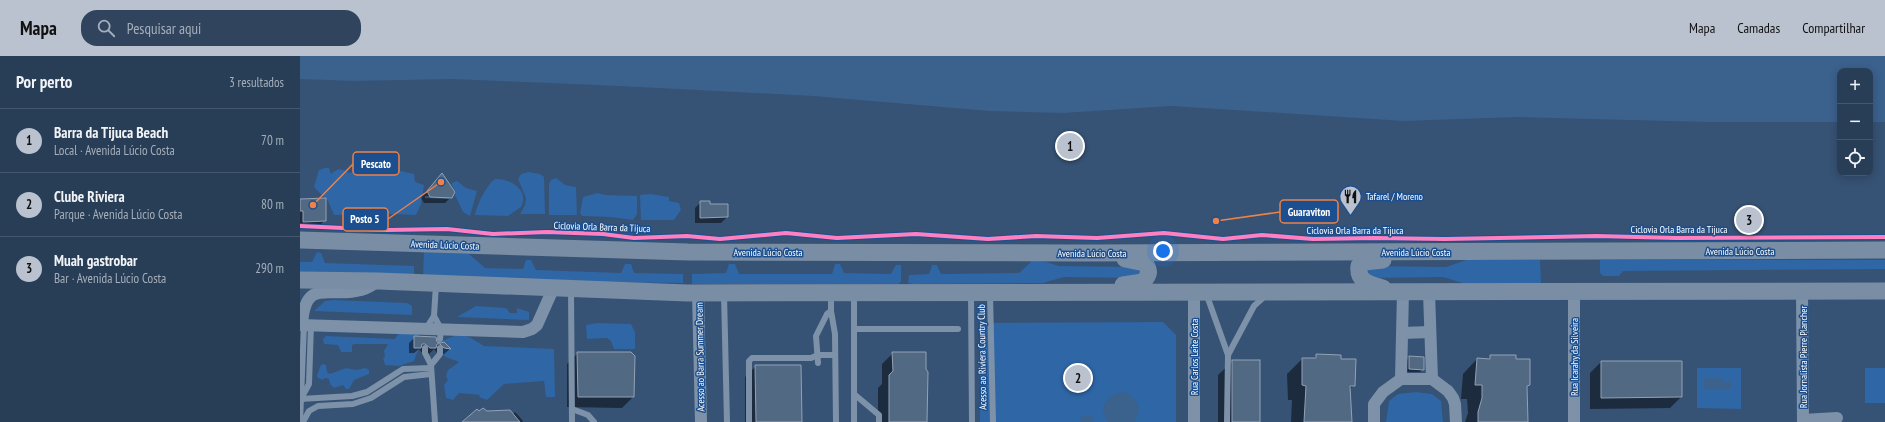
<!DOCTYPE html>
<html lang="pt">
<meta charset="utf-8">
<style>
:root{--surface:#283e57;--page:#30455d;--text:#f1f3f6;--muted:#a5aeba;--line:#44576d;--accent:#b9c2ce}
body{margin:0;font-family:"PT Sans Narrow",sans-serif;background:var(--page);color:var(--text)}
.controls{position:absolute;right:12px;top:12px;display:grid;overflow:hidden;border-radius:8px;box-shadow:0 2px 10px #0003}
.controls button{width:36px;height:36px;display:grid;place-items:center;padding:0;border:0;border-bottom:1px solid var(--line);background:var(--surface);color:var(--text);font:20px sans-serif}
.you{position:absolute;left:863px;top:195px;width:14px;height:14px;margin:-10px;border:3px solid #fff;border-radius:50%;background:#1a73e8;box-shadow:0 0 0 6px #1a73e833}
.badge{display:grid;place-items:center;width:26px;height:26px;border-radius:50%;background:var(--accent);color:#111;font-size:13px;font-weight:700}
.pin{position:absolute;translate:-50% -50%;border:2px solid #fff;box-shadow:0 1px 4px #0006}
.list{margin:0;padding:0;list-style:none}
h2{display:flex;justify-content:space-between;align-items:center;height:52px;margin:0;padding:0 16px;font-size:17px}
h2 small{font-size:13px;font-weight:400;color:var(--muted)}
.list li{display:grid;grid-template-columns:26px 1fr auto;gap:12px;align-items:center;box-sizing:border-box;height:64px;padding:0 16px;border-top:1px solid var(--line)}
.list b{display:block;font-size:15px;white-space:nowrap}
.list p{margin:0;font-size:13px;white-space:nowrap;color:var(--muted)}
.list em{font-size:13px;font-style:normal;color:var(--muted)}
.icon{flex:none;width:22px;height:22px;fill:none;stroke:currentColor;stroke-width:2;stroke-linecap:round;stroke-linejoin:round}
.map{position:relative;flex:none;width:1585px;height:366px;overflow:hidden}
header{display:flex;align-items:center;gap:24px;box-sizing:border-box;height:56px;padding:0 20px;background:var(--accent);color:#111}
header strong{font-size:19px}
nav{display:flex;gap:22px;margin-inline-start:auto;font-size:14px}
.search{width:280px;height:36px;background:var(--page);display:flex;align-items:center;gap:10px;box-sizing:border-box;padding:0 14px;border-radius:16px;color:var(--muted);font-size:15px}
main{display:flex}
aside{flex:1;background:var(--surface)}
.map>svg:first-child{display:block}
.green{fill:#2f66a5}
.water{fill:#3b618d}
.shadow{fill:#0007;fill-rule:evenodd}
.building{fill:#526984;stroke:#92a2b6}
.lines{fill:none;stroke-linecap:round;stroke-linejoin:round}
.lane{stroke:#7d92a8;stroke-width:6}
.street{stroke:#7d92a8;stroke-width:12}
.secondary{stroke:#798da4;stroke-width:17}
.cycleway-casing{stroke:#1b4f8f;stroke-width:6}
.cycleway{stroke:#ff80c0;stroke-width:4}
.labels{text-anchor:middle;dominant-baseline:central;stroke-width:3;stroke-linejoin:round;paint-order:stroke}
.poi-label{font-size:10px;fill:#fff;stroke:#1b4f8f;text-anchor:start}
.street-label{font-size:10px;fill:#fff;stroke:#1b4f8f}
.leader{fill:none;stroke:#ee8249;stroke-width:1.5}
.callout-dot{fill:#ee8249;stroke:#1b4f8f;stroke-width:1.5}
.callout{fill:#1b4f8f;stroke:#ee8249;stroke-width:1.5}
.callout-label{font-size:11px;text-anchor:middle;font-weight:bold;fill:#fff}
</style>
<header>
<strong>Mapa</strong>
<div class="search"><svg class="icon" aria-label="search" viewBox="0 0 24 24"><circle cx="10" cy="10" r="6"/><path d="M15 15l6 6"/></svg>Pesquisar aqui</div>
<nav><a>Mapa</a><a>Camadas</a><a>Compartilhar</a></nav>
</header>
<main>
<aside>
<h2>Por perto<small>3 resultados</small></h2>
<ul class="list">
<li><span class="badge">1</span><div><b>Barra da Tijuca Beach</b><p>Local · Avenida Lúcio Costa</p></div><em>70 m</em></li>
<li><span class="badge">2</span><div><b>Clube Riviera</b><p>Parque · Avenida Lúcio Costa</p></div><em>80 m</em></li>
<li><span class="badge">3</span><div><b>Muah gastrobar</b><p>Bar · Avenida Lúcio Costa</p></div><em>290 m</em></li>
</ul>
</aside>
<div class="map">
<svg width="1585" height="366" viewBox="0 0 1585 366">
<rect width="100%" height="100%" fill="#365274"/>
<g class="green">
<path d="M25 112H29L31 118C38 112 41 112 49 117L56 115 68 118 76 115 85 118 96 114 114 118 115 126 124 129 121 148 116 159 94 158 34 159 28 145 14 131 19 114Z"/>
<polygon points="228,116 240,118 244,121 245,158 220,158 225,149 226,142 218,123 221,118"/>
<polygon points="256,122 265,129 276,131 277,159 249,159 249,128 251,124"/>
<path d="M195 123C210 122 230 134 221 151L208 160 175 159C176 150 187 128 195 123Z"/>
<polygon points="157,125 166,132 177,135 170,160 163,156 155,139 156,136 152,129 152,127"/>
<polygon points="297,137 306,139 337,140 337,158 333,164 310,161 282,160 280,157 283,141"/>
<polygon points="351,138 369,141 369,145 379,147 381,154 374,164 341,164 340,139"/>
<polygon points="17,196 21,197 25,207 114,210 114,221 0,217 0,206 12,206"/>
<polygon points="124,196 169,198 185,212 223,213 226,204 231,204 236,214 321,217 325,208 331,208 334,217 383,218 383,227 264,226 123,221"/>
<polygon points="1166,204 1240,204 1241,227 1166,228 1143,221 1071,222 1067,212 1070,210 1146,211"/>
<polygon points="1300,204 1585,204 1585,213 1323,215 1319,220 1303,220 1300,217"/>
<polygon points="732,205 746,206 759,210 836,211 841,214 837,222 764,221 743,227 612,228 608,227 609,219 629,218 632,209 637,209 641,218 719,217"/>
<polygon points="429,208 435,208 439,218 532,218 535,208 540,208 544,217 591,218 596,209 601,209 601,226 598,228 392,228 392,218 426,217"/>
<polygon points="33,244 107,247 112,250 112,259 14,255 25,245"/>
<polygon points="176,250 206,252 210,257 217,257 217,252 229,256 229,264 157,261"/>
<polygon points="863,266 876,279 876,366 680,366 680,267"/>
<polygon points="297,267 331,268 335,276 335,293 314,293 311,285 307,282 287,283 286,269"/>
<path d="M118 276C122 288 118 294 114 305L99 310 85 309 83 302 85 301 84 295 88 288H54L52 289V296H41L38 289 24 288 23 283 26 280 95 283 98 278Z"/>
<path d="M159 278 171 282 184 290 254 293 255 341H246L244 325 204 328 187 344 179 341 180 339 159 337 153 344 146 342 144 329 148 324 146 320 148 314 159 306C146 300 141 304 142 285Z"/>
<path d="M24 308 26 309 27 316 30 318 46 312 56 314 65 312 69 314V318L54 324 49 333H46L43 329 34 332 30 328 29 323 25 322 22 324 17 321C17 320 20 310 21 309Z"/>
<polygon points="1397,312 1441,312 1441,353 1397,352"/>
<rect x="1565" y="312" width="20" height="35"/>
<polygon points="1116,336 1132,338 1141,345 1143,366 1086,366 1089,345 1098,338"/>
</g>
<g class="water">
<polygon points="0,0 1585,0 1585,66 1570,66 1570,15 1540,15 1540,66 1407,66 1218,61 1104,65 871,50 763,57 689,55 513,40 319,30 152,23 54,25 0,23"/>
<polygon points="1404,322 1422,322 1423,326 1431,326 1431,333 1404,333"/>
<path d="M821 336C837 339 844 353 834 366H808C798 353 806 339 821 336Z"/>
<polygon points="787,359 792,361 794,366 779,366 781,362"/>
</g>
<g class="shadow">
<path d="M142 119 151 141 145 147H124L121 142ZM125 140 149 141V143L125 142Z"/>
<polygon points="0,144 25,164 19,170 0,171"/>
<polygon points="401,146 409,149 427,149 427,161 421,167 395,167 395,152"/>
<polygon points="115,281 137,288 143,287 150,293 144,298 138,298 134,293 129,298 123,298 119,293 114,297 109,297 109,287"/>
<polygon points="278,297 333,341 322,352 267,351 267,308"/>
<polygon points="593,297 626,366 578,366 578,332 582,328 582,308"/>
<polygon points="1017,299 1040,304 1054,329 1049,334 1051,366 991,366 992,344 988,344 987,318 1002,303 1013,303"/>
<polygon points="1191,300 1215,304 1229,328 1226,331 1227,366 1165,366 1168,357 1167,343 1161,343 1163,318 1177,303 1187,304"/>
<polygon points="1109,301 1123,313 1120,316 1106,316 1107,304"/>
<polygon points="933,305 959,366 918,366 918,319"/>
<polygon points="1301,306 1381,341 1370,352 1290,353 1290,317"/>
<polygon points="456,310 501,366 445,366 445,321"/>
<polygon points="179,356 212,359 215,356 223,365 222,366 164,366"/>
</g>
<g class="building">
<polygon points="142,117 155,136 152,142 130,141 127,135"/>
<polygon points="26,142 26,165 3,166 3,155 0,155 0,143"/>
<polygon points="400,145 410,145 410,148 428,148 428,161 400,162"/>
<polygon points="114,280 136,281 137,286 140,287 144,286 151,293 144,292 140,288 137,288 136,292 130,292 125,288 122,288 121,292 114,292"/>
<polygon points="277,296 331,296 335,300 334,341 278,341"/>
<polygon points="592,296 626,296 626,313 628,316 627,366 589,366 589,319 593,315"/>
<polygon points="1016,298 1041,299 1041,303 1056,303 1055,330 1050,330 1052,366 1004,366 1006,330 1002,329 1002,302 1016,302"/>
<polygon points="1190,299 1216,299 1216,303 1230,303 1230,329 1227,330 1228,366 1178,366 1178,356 1182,342 1182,329 1175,329 1177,302 1190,303"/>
<polygon points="1109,300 1124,301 1124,314 1109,313"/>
<rect x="932" y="304" width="28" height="62"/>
<polygon points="1301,305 1382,305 1382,341 1301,342"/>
<polygon points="455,309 501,309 502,366 456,366"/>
<polygon points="183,352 187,355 210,354 220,366 162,366 177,353 179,355"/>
</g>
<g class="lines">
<g class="lane">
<polyline points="271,233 272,366"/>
<polyline points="906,237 928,299 927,366"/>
<polyline points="424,238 427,366"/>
<polyline points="531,238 531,255 535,278 536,366"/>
<polyline points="554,238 554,338"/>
<polyline points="671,238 672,366"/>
<polyline points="690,238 693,366"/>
<polyline points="134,260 141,273 140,283"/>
<polyline points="554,273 658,273"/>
<polyline points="125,274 134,260 136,228"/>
<polyline points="125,292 125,297 131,309 135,366"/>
<polyline points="928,299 954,250 965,240"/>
<polyline points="518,307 516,280 527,258 531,255"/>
<polyline points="131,309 140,298 140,292"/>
<polyline points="3,339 9,328 11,269"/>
<polyline points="0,343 52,340 67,336 103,313 131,312"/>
<polyline points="272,353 288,359 294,366"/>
<polyline points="0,366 4,269"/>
<polyline points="3,366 9,355 18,350 53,348 71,342 104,321 131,318"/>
<polyline points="449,366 449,305 452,302 511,302 518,299 535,299"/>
<polyline points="554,366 554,338 579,359 579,366"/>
</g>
<g class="street">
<polyline points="1502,235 1503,366"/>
<polyline points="398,236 401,366"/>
<polyline points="1129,236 1132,323"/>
<polyline points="0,269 223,276 232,273 237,269 253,233"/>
<path d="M2 269C5 220 29 243 61 234 67 233 72 229 77 226"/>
<polyline points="1102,277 1130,276"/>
<polyline points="1101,323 1103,236"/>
<polyline points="1503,364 1537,362"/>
<polyline points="894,366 894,235"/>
<polyline points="1074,366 1074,348 1083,336 1101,323 1132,323 1148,335 1153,342 1155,348 1156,366"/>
<polyline points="1274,366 1274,235"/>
</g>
<g class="secondary">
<polyline points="0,184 388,196 784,197 1585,194"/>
<polyline points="0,224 78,225 387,237 1585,235"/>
<path d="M823 229 843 226C850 218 850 215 845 207L825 203"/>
<path d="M1083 232C1070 228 1057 226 1059 210L1064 206 1083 204"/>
</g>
<defs>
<polyline id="cycleway" points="0,170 87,174 147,173 193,178 247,176 303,178 334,182 387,180 420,183 486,177 537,182 616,178 688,183 736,180 797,182 864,177 923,183 962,179 1013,183 1074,182 1145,183 1297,180 1376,182 1585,181"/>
</defs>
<use href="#cycleway" class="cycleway-casing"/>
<use href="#cycleway" class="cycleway"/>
</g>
<defs>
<symbol id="restaurant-pin" viewBox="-11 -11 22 30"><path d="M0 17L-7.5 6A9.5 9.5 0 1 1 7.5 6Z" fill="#b9c2ce" stroke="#1b4f8f"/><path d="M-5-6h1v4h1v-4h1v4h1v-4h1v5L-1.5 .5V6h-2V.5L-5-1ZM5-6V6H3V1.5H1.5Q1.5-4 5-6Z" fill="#111"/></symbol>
</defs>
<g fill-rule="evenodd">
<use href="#restaurant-pin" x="1038" y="128" width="25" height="34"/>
</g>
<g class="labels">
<g class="poi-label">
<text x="1066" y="140">Tafarel / Moreno</text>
</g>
<g class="street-label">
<text transform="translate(302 171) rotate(2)">Ciclovia Orla Barra da Tijuca</text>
<text x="1379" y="173">Ciclovia Orla Barra da Tijuca</text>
<text x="1055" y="174">Ciclovia Orla Barra da Tijuca</text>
<text transform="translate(145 189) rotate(2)">Avenida Lúcio Costa</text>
<text x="1440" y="195">Avenida Lúcio Costa</text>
<text x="468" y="196">Avenida Lúcio Costa</text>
<text x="1116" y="196">Avenida Lúcio Costa</text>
<text x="792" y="197">Avenida Lúcio Costa</text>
<text transform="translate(400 301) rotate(-91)">Acesso ao Barra Summer Dream</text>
<text transform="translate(682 301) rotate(-91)">Acesso ao Riviera Country Club</text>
<text transform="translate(894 301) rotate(-90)">Rua Carlos Leite Costa</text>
<text transform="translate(1274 301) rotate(-90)">Rua Icarahy da Silveira</text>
<text transform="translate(1503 301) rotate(-90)">Rua Jornalista Pierre Plancher</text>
</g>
</g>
<path class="leader" d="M13 149L53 108M916 165L980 156M141 126L88 163"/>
<g class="callout-dot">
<circle cx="13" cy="149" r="4"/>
<circle cx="916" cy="165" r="4"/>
<circle cx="141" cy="126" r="4"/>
</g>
<g class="callout">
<rect x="53" y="96" width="46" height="23" rx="4"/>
<rect x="980" y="144" width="58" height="23" rx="4"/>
<rect x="43" y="152" width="45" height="23" rx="4"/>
</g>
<g class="callout-label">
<text x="76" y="112">Pescato</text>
<text x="1009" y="160">Guaraviton</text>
<text x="65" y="167">Posto 5</text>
</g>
</svg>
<div class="controls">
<button>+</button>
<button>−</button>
<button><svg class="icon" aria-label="locate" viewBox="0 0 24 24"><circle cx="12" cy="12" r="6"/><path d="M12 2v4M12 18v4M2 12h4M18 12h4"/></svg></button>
</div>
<div class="you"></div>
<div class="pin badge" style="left:770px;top:90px">1</div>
<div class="pin badge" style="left:778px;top:322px">2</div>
<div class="pin badge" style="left:1449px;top:164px">3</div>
</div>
</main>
